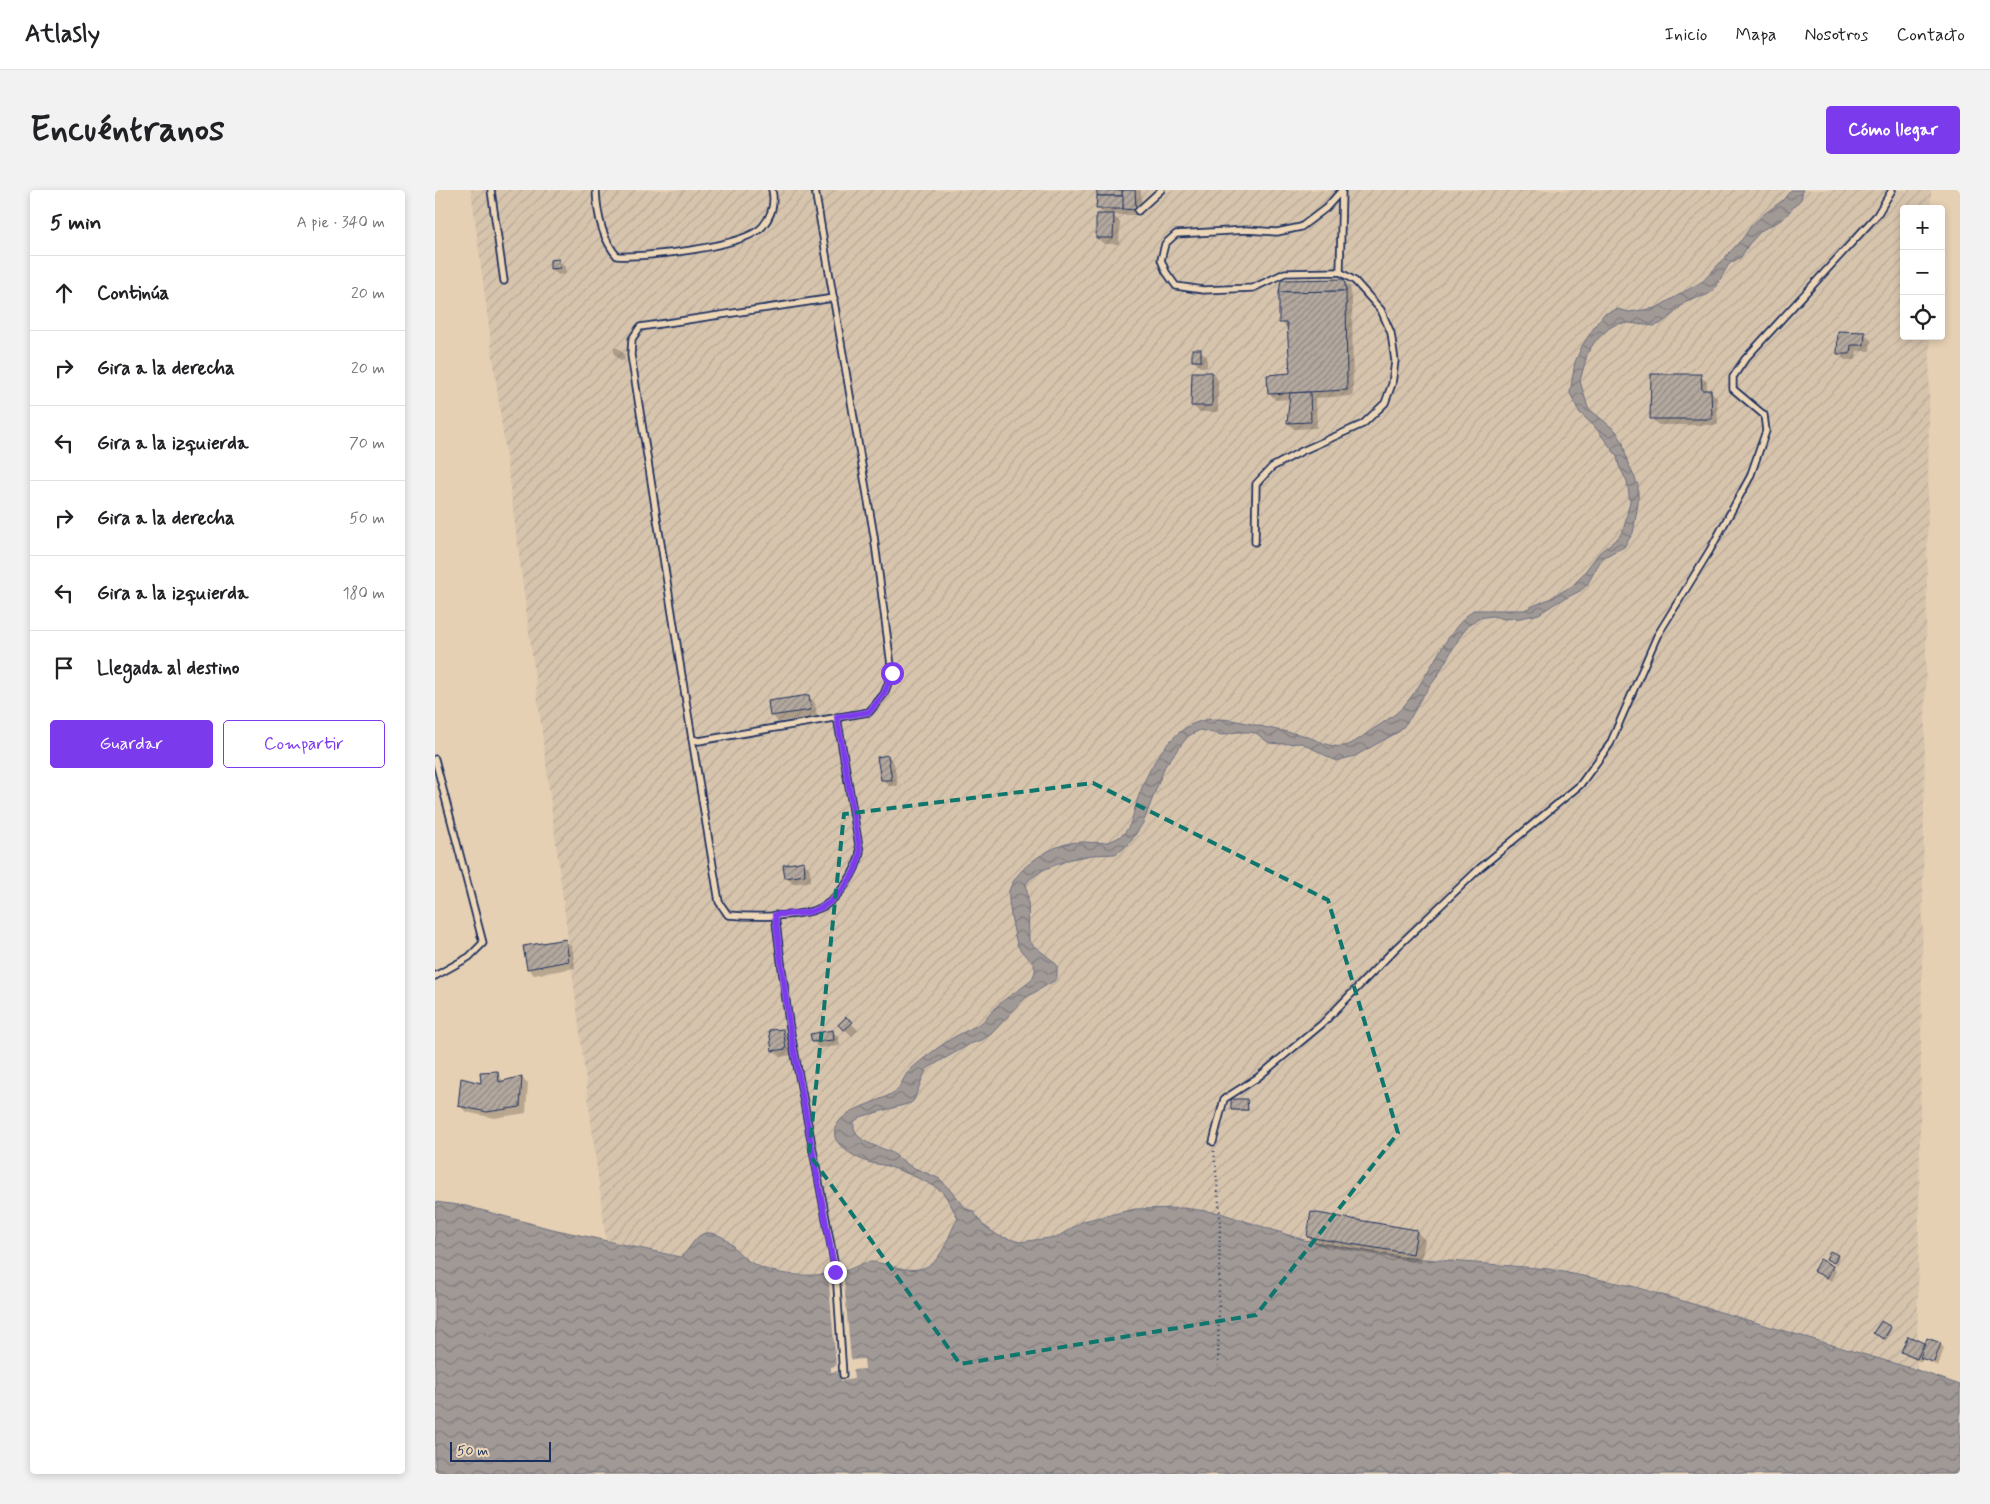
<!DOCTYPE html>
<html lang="es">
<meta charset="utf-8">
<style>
:root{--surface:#fff;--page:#f2f2f2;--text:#202124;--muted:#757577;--line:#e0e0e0;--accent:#7c3aed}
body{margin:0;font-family:Mynerve,sans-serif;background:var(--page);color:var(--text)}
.controls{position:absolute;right:15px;top:15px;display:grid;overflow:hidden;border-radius:5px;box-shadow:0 2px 8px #0003}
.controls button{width:45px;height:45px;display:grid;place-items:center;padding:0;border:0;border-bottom:1px solid var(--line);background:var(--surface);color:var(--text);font:25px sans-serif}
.scale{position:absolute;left:15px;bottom:12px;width:101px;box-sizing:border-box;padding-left:5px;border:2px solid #1b2f5e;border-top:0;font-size:14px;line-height:18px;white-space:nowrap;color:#1b2f5e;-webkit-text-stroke:4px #eed7b7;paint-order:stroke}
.stop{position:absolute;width:15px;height:15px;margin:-11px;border:4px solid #7c3aed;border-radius:50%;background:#fff}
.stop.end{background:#7c3aed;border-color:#fff;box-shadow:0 1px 5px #0008}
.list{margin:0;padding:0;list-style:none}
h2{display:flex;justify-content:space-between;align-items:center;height:65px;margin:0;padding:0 20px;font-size:21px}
h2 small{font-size:16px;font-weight:400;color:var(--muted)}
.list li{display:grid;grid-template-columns:32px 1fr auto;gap:15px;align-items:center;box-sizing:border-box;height:75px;padding:0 20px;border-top:1px solid var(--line)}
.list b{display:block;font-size:19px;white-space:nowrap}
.list em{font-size:16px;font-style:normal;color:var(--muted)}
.actions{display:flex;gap:10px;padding:15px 20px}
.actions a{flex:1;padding:11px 0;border:1px solid var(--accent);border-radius:5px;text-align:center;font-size:18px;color:var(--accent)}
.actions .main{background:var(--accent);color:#fff}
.icon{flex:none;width:28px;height:28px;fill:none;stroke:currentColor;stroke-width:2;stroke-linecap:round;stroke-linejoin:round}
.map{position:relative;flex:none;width:1525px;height:1284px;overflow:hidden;border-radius:5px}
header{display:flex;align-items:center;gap:30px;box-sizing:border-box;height:70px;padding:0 25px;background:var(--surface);border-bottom:1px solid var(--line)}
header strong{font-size:24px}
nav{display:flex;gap:28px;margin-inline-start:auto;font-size:18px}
.intro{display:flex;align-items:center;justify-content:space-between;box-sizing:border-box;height:120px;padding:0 30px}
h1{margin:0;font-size:35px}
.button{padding:12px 22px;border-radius:5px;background:var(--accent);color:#fff;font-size:18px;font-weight:700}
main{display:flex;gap:30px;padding:0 30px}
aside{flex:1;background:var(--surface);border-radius:5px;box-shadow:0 2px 8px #0003}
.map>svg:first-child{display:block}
.industrial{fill:url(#industrial-furrows)}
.water{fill:url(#water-waves);stroke:#6b6f80}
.pier{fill:#e6d0b3}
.shadow{fill:#0003}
.building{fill:url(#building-hatch);stroke:#1b2f5e}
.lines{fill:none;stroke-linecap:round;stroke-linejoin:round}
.service-casing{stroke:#1b2f5e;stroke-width:9}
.path{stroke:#1b2f5e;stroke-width:2.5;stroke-dasharray:1 4;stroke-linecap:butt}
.service{stroke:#eed7b7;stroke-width:5.5}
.route{stroke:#7c3aed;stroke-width:6}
.marked{fill:none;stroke:#0f766e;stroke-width:4;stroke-dasharray:10 6;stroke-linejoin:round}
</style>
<header>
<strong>Atlasly</strong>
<nav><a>Inicio</a><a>Mapa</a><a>Nosotros</a><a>Contacto</a></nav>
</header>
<div class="intro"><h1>Encuéntranos</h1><a class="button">Cómo llegar</a></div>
<main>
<aside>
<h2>5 min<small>A pie · 340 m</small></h2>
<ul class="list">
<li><svg class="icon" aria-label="ahead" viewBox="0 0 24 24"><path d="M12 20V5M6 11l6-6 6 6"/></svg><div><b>Continúa</b></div><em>20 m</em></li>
<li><svg class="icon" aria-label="right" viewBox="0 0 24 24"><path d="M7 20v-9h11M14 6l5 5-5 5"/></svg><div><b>Gira a la derecha</b></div><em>20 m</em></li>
<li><svg class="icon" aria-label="left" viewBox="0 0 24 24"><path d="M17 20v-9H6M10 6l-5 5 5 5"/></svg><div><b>Gira a la izquierda</b></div><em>70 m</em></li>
<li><svg class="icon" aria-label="right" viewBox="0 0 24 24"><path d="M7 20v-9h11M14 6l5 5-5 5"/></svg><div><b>Gira a la derecha</b></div><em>50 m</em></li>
<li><svg class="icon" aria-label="left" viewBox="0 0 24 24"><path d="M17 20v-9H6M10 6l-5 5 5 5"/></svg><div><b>Gira a la izquierda</b></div><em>180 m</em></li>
<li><svg class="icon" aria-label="arrive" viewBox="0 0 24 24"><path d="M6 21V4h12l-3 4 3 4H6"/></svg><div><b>Llegada al destino</b></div></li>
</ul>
<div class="actions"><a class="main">Guardar</a><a>Compartir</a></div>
</aside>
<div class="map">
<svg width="1525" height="1284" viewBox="0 0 1525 1284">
<defs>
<pattern id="industrial-furrows" width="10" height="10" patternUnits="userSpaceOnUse" patternTransform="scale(1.25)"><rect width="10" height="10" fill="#d7c4ad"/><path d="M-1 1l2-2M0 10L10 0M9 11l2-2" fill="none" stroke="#b8a997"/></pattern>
<pattern id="water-waves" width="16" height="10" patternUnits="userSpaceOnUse" patternTransform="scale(1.25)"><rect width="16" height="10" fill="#a09996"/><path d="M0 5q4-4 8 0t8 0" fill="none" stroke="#827d7e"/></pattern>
<pattern id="building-hatch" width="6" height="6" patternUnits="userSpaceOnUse" patternTransform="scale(1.25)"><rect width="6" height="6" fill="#b3a89e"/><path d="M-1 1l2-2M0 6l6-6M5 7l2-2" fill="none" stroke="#918984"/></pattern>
</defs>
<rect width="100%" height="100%" fill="#e6d0b3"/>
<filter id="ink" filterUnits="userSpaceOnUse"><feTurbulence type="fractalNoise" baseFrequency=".02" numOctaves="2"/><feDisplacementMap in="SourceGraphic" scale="10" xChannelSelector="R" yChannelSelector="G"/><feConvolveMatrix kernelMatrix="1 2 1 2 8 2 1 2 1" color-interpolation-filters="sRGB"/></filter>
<g filter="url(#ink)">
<polygon class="industrial" points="36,0 1496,0 1496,19 1469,19 1469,146 1495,146 1482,1180 1197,1096 1143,1084 1114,1079 965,1067 869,1050 785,1023 648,1031 622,1047 585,1052 564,1046 548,1035 538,1021 532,1019 522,1027 508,1061 495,1075 482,1079 470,1080 436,1071 408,1081 371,1085 337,1081 312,1070 291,1049 258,1051 253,1062 246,1067 171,1050 101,495"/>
<path class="water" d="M1356 0H1368L1366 9 1348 29 1327 40 1314 54 1306 67 1294 74 1278 101 1272 105 1251 111 1236 126 1225 134 1219 136 1194 133 1182 134 1174 138 1159 152 1152 165 1145 191 1153 218 1181 241 1188 253 1192 271 1203 295V314L1198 343 1189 357 1167 368 1152 395 1145 401 1121 413 1104 424 1086 428 1069 429 1058 426 1043 428 1034 435 1024 448 1001 488 985 510 976 527 965 541 920 566 901 571 867 553 845 554 834 553 821 543 815 542H802L787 545 765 540 753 546 730 576 708 633 696 651 688 659 680 664 657 665 636 669 608 680 595 689 591 694 593 708 594 751C602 760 614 766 622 775V787L619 791 590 808 556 844 547 850 535 854 493 878 489 884 479 910 476 913 425 927 419 932V939L424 947 433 953 456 962 475 976 505 989 532 1019 538 1021 548 1035 564 1046 585 1052 622 1047 648 1031 700 1019 749 1018 785 1023 869 1050 965 1067 1114 1079 1197 1096 1482 1180 1525 1195V1284H0V1012L31 1016 113 1038 245 1067C257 1060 259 1041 276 1043 294 1046 299 1060 312 1070 318 1074 329 1079 337 1081 359 1087 387 1086 409 1081 418 1079 428 1071 438 1072 457 1074 474 1085 493 1076 509 1068 514 1042 523 1028 518 1020 514 1010 508 1003 500 994 465 980 452 976 445 974 437 974 430 971 421 968 402 956 400 947 394 921 445 913 459 902 467 897 468 886 475 880 487 869 502 858 516 849 525 843 537 839 546 833 552 829 556 822 561 817 571 807 583 801 593 793 597 789 601 783 600 778 599 769 587 765 583 756 580 751 572 707 574 701 581 677 619 652 645 652 661 652 674 656 688 644 698 635 698 621 703 608 712 582 726 555 749 539 778 518 816 536 848 541 855 543 862 543 870 546 884 550 897 560 913 555 921 552 929 545 937 540 950 531 963 524 972 512 997 482 1008 445 1038 420H1089L1114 409 1137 396 1146 387 1164 363 1184 347 1189 338 1195 311 1192 291 1184 276 1182 266 1160 237 1144 222 1135 203 1140 172 1147 156 1162 133 1169 124 1182 119 1194 122 1221 118 1268 91 1308 48 1316 36 1329 24 1348 10Z"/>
<polygon class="pier" points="408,1081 416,1170 429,1169 430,1179 418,1180 419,1189 406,1191 405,1181 396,1182 396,1177 401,1176 393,1082"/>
<g class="shadow">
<polygon points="663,0 706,0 707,25 678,25 685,32 684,54 669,54 662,48 670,25 663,18"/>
<polygon points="123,70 130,77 131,84 123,85 117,79"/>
<polygon points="909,90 915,97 917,108 918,206 881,208 882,238 859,239 853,233 856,209 841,210 834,203 857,184 854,139 846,132"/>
<polygon points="1429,143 1436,150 1435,161 1422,161 1421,170 1410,170 1403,163"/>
<polygon points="179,158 183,158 189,164 190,170 186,171 179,164"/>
<polygon points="766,161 772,167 772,177 765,177 758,170"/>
<polygon points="777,183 783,190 783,222 764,222 758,216"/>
<polygon points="1265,186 1272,192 1272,201 1276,201 1282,208 1283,235 1223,235 1217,228"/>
<polygon points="373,506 380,513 382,526 343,532 337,525"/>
<polygon points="453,566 459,573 463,596 454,596 448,590"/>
<polygon points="369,673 375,679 376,691 358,694 352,688"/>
<polygon points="130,750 137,757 140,778 99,785 93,778"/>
<polygon points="411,828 423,840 417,846 405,835"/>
<polygon points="348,840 354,846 357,865 345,867 338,860"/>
<polygon points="398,841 404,848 405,856 384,858 378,851"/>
<polygon points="62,883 69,892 86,887 93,893 91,923 59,928 31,922 24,915"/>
<polygon points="812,910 814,921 799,921 798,920"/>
<polygon points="981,1041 990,1050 986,1073 882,1055 873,1046"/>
<polygon points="1402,1066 1404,1067 1401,1074 1394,1071"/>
<polygon points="1397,1077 1401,1081 1396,1091 1380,1081"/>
<polygon points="1455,1138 1457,1139 1451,1150 1442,1144"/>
<polygon points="1488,1154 1490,1156 1505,1154 1509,1158 1503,1176 1488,1169 1486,1172 1472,1166 1468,1162"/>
</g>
<g class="building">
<polygon points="662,0 687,0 688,6 662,6"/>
<polygon points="687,0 700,0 701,20 688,19"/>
<polygon points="662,6 688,6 688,19 661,19"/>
<polygon points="661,24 679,24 678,48 661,48"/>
<polygon points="124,69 125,78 115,79 115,70"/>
<polygon points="909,89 911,101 844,102 846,90"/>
<polygon points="911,101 912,200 833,204 832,185 855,183 852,133 844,133 844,102"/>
<polygon points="1403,141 1430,142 1429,155 1416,155 1415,164 1402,164"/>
<rect x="757" y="159" width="9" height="12"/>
<polygon points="757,182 777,182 777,216 756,216"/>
<polygon points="1216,184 1266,184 1267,200 1276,200 1277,229 1215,229"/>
<polygon points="875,202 876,232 852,233 855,203"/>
<polygon points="374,505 376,520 335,526 333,511"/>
<polygon points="453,565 457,590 446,590 442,567"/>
<polygon points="369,671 370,685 350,688 348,675"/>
<polygon points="131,749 134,771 92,779 88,756"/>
<polygon points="411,827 418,832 409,840 403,835"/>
<polygon points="348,839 351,859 337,861 334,840"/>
<polygon points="398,840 399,850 377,852 375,844"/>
<polygon points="63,881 64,892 87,886 85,917 52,922 23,916 26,888 46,893 45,882"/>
<polygon points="796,909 812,909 813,920 796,920"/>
<polygon points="876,1022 982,1040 978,1064 872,1047"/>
<polygon points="1395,1061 1403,1065 1399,1073 1391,1069"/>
<polygon points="1385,1069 1398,1076 1392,1088 1378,1081"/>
<polygon points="1446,1131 1456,1137 1449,1149 1438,1143"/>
<polygon points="1473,1146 1489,1153 1482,1169 1466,1162"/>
<polygon points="1492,1148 1506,1153 1499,1172 1485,1168"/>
</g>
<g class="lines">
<defs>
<g id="service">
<polyline points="56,0 69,91"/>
<path d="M161 0C162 22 167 49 182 66 209 68 311 57 328 36 337 25 340 13 337 0"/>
<polyline points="380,0 439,346 457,483 449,504 434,522 275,549 264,551 257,549 196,165 197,149 205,137 399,108"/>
<polyline points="703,21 726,0"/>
<polyline points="905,82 907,0"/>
<polyline points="820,352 821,294 837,277 867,261 928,234 950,213 957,194 960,171 956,143 946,120 920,91 905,82 850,83 818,98 768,100 741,96 731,82 726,70 730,54 741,44 812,40 842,42 866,37 891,18 907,0"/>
<path d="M257 549 284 712 293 725C317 727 369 728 389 716 398 711 405 702 411 694 418 684 423 674 425 662L402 527"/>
<polyline points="0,569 48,753 34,767 0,786"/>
<polyline points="340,725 354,833 401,1082 408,1185"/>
<polyline points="778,952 789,909 822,888 887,834 959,760 1045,678 1145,595 1175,554 1222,446 1275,360 1315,287 1331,241 1329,225 1298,199 1298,187 1310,169 1442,25 1457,0"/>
</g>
</defs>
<use href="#service" class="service-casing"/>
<polyline class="path" points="779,961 785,1023 783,1176"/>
<use href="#service" class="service"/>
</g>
</g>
<g class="lines" filter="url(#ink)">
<path class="route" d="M400 1082 354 833 340 725C352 724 366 724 378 721 401 714 422 685 425 662L402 527 434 522 449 504 457 483"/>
</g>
<path class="marked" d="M658 593 893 710 963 943 821 1125 525 1174 374 964 409 624Z"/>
</svg>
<div class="controls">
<button>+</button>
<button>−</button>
<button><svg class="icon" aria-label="locate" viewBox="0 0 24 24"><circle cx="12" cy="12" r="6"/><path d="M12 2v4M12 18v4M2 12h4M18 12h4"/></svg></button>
</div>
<div class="scale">50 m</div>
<div class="stop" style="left:457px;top:483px"></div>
<div class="stop end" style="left:400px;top:1082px"></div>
</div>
</main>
